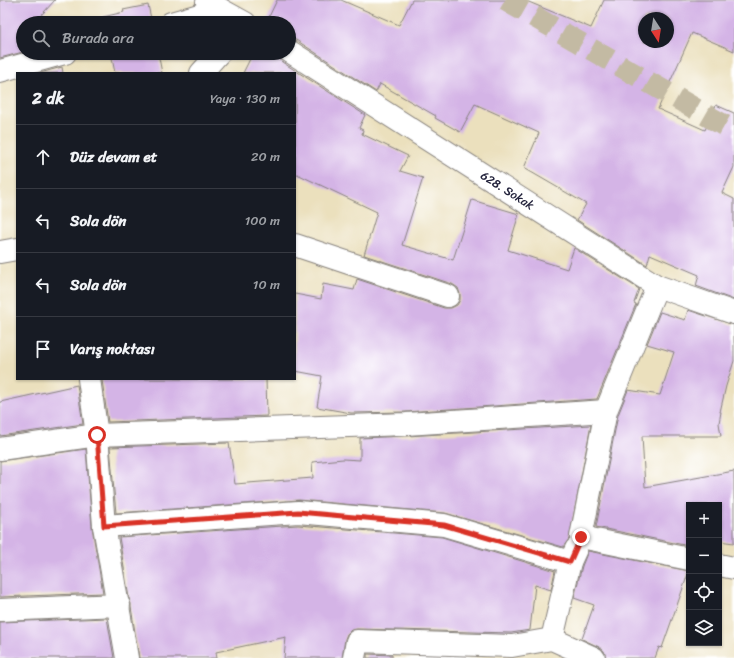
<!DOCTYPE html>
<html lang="tr">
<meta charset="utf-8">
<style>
:root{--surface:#171b24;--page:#20242c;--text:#f1f3f6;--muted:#9ea1a6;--line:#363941}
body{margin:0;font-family:Sriracha,sans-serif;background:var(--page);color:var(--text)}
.controls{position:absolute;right:12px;bottom:12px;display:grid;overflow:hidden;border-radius:0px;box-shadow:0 1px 3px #0004}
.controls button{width:36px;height:36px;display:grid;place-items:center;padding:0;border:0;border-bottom:1px solid var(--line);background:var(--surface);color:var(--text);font:20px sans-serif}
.compass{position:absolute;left:638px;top:12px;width:36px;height:36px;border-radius:50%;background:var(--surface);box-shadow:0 1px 3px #0004;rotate:168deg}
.stop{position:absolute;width:12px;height:12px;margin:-9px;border:3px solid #d93025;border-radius:50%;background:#fff}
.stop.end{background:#d93025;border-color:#fff;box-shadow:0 1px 4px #0008}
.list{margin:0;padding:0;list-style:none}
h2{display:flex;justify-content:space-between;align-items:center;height:52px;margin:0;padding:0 16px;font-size:17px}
h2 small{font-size:13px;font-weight:400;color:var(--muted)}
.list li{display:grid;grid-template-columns:26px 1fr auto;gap:12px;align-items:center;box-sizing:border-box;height:64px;padding:0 16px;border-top:1px solid var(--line)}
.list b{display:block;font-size:15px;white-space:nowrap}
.list em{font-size:13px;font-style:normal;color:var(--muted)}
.icon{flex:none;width:22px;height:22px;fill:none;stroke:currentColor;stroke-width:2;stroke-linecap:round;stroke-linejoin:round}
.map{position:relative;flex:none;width:734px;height:658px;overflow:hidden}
.search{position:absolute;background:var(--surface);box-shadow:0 1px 3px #0004;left:16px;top:16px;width:280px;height:44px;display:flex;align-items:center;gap:10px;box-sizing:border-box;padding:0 14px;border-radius:22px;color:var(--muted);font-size:15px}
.panel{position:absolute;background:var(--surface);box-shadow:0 1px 3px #0004;left:16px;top:72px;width:280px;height:308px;border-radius:0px}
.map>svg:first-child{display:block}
.building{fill:#d4b4e6;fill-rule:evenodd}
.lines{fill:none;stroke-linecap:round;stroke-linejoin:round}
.primary-tunnel{stroke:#c3baa3;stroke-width:22;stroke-dasharray:22 11;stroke-linecap:butt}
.street-casing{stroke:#86817c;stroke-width:24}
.street{stroke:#fff;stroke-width:22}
.route{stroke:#d93025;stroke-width:5}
.labels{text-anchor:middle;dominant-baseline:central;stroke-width:3;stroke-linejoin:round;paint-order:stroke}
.street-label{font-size:12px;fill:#22223b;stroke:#fff}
</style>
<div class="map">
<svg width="734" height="658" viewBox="0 0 734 658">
<rect width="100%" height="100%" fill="#fff"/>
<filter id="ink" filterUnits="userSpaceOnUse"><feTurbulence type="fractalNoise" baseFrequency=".025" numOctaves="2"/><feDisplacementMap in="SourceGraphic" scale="8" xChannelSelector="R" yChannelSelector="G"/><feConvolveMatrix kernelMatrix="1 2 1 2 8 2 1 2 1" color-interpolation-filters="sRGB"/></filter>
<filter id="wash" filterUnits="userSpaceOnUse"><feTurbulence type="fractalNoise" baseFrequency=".012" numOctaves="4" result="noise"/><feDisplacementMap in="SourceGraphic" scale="16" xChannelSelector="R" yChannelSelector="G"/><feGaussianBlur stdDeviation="0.9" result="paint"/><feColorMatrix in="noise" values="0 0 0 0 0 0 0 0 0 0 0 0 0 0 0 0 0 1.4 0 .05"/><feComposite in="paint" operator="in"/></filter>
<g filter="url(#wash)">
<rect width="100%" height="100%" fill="#ebe0bd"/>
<g id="blocks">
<g class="building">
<polygon points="0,0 55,0 34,23 23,23 23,52 0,58"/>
<path d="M277 0H341L399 25 412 0H524L591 28 604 0H734V51L692 33 658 109 705 130 716 105 734 113V167L722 193 734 199V300L696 286 699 275 650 254 647 265 577 220 586 204 524 168 539 133 475 104 460 132 435 118 436 116 380 84 376 92 296 40 289 39V23H266ZM644 18H668V42H644Z"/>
<polygon points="148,5 152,23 104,23 103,17 124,12 123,10"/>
<polygon points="111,53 158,53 162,73 115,73"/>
<polygon points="253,53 277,53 278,57 282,62 365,115 359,128 363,130 362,134 408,156 400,171 423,178 402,245 453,260 472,200 519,214 508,250 567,269 574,248 639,289 634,303 636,304 597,399 405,412 351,413 317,407 322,376 295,371 295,294 321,299 323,284 354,290 357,279 444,308 451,308 457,305 460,300 460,294 458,288 452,284 364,255 377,212 295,173 295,73 243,73"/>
<polygon points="62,67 63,73 40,73"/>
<polygon points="688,310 734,325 734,361 726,386 720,412 721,412 719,423 721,436 642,436 645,487 734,471 734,543 719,541 719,505 689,505 689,546 596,527 618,415 628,390 660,395 674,352 647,344 660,312 685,320"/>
<polygon points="106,379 266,379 267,416 108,422 102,380"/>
<polygon points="77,385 83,424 0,436 0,402"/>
<polygon points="591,425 569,539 563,547 445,513 299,500 116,513 110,447 229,443 235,484 313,478 312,462 343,459 360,460 360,438 407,436"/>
<polygon points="86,449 92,527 103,593 0,597 0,461"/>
<polygon points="298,525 442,537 555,571 551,590 535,585 530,630 511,633 357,629 351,630 347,634 345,639 342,658 284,658 286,637 216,652 217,658 139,658 131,607 131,604 129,598 119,537"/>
<polygon points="588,551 689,571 662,648 659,647 655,658 606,658 604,651 599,647 582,639 594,605 574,598 582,566"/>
<polygon points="107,618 114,658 0,658 0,622"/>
<polygon points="367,654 392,655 392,658 367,658"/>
</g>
</g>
</g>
<g filter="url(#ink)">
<use href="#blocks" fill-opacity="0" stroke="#86817c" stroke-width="1"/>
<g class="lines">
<polyline class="primary-tunnel" points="505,0 734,131"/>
<defs>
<g id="street">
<polyline points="207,2 245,23"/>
<polyline points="171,23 220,9"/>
<path id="s1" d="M289 51 657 286 734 313"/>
<polyline points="0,71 65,53"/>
<polyline points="201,73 219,53"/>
<polyline points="295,245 448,296"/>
<polyline points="0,252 17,249"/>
<polyline points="657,286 606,411 581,537 689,559"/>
<polyline points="89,379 97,435 104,526 127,658"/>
<polyline points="0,449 97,435 406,424 606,411"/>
<polyline points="104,526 298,512 444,525 570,562"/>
<polyline points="719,565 734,568"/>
<polyline points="0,610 119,605"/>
<polyline points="552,639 570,562 576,549"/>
<polyline points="354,658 357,641 512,646 552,639 594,658"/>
</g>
</defs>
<use href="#street" class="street-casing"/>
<use href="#street" class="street"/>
</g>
</g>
<g class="lines" filter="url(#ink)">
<polyline class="route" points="97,435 104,526 298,512 444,525 570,562 581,537"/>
</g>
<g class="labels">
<g class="street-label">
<text stroke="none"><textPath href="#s1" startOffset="259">628. Sokak</textPath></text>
</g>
</g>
</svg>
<div class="controls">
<button>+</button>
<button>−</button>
<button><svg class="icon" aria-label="locate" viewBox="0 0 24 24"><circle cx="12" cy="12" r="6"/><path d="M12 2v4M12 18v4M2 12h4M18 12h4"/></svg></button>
<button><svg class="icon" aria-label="layers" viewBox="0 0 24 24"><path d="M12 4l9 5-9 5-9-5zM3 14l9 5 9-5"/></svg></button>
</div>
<svg class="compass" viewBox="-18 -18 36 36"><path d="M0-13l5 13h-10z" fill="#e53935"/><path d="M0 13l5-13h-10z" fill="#9ea1a6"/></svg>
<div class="stop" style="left:97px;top:435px"></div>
<div class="stop end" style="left:581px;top:537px"></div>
<div class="search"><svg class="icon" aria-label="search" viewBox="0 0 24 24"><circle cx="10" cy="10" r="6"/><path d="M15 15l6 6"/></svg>Burada ara</div>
<section class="panel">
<h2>2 dk<small>Yaya · 130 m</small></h2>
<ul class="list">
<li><svg class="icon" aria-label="ahead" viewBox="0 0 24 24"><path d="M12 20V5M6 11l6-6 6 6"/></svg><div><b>Düz devam et</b></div><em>20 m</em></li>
<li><svg class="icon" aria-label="left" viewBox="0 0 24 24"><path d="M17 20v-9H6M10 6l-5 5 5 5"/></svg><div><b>Sola dön</b></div><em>100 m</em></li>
<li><svg class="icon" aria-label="left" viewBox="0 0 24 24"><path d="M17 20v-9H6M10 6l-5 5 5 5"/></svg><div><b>Sola dön</b></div><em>10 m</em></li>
<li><svg class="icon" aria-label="arrive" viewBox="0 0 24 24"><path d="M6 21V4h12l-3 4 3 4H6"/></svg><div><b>Varış noktası</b></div></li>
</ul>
</section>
</div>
